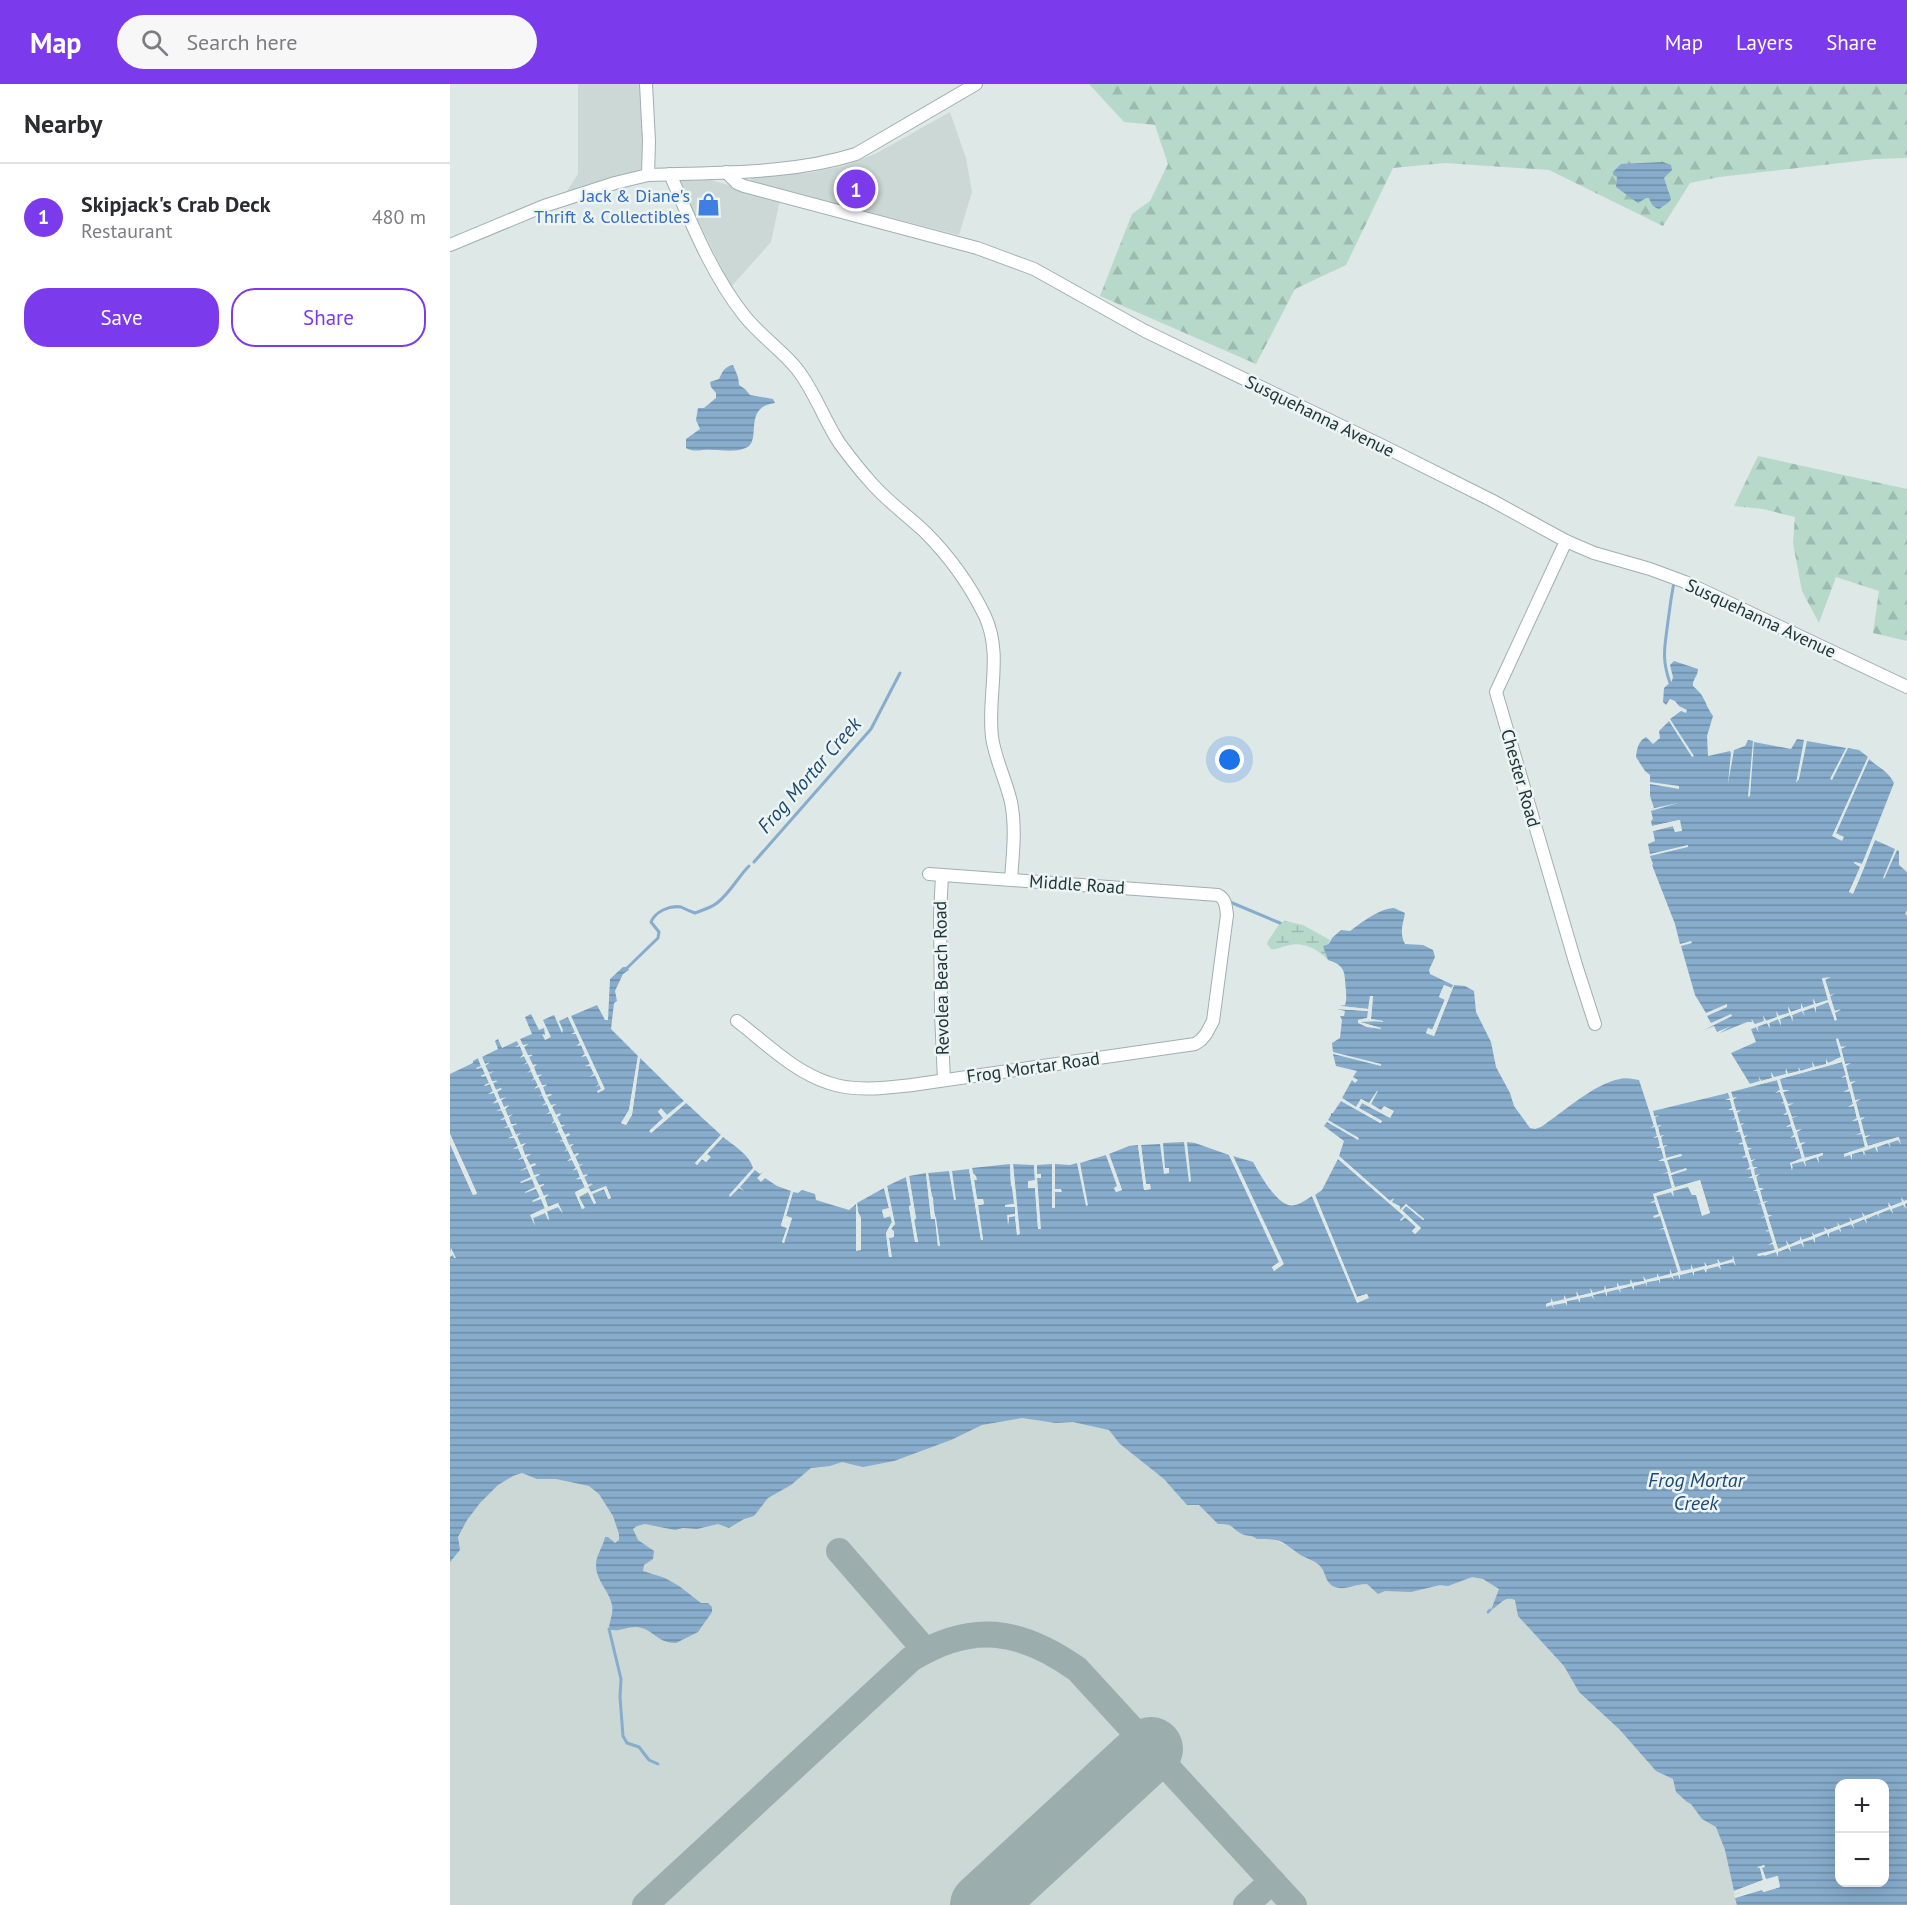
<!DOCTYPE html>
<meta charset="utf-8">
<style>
:root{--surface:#fff;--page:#f7f7f7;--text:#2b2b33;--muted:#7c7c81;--line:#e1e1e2;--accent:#7c3aed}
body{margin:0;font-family:"PT Sans",sans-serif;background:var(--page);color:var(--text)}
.controls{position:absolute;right:18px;bottom:18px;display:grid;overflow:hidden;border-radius:12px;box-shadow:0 6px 24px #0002}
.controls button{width:54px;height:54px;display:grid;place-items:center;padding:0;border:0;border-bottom:2px solid var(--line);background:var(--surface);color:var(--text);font:30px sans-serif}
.you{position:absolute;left:780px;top:676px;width:21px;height:21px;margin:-15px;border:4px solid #fff;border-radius:50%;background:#1a73e8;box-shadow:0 0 0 9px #1a73e833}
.badge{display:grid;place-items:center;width:39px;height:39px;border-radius:50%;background:var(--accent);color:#fff;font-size:20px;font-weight:700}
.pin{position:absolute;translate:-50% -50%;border:3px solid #fff;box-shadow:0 2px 6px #0006}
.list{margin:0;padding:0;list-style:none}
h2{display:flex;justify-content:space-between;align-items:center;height:78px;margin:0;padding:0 24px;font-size:26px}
h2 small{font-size:20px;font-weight:400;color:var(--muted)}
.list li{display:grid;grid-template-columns:39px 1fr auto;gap:18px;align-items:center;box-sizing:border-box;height:108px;padding:0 24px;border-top:2px solid var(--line)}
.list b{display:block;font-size:22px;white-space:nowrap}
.list p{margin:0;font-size:20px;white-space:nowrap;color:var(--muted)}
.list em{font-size:20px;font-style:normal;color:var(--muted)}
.actions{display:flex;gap:12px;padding:18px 24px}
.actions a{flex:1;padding:14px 0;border:2px solid var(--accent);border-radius:24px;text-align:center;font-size:21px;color:var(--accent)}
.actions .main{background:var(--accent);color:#fff}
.icon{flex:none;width:33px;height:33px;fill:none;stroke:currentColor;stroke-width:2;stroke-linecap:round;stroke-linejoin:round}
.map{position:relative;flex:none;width:1457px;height:1821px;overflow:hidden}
header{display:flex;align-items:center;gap:36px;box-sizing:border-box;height:84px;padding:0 30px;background:var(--accent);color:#fff}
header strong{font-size:28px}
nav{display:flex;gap:33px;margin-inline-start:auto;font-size:21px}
.search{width:420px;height:54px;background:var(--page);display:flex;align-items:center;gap:15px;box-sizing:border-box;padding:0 21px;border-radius:33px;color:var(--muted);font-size:22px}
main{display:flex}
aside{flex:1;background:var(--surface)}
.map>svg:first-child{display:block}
.built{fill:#ccd8d6}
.forest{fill:url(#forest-firs)}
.wetland{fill:url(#wetland-marsh)}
.water{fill:url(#water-rules);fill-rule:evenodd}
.pier{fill:#dde8e7}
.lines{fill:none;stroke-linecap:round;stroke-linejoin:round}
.stream{stroke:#87accc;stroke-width:3}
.taxiway{stroke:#9cadad;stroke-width:26}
.runway{stroke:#9cadad;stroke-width:64}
.minor-casing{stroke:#a1afaf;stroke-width:14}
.minor{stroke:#fff;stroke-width:12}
.labels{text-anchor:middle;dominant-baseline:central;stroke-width:5;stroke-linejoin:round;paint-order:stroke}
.shop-label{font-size:18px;fill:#366cbe;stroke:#edf5f4;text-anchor:end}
.street-label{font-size:18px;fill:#203637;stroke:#edf5f4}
.water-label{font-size:20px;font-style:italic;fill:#1d496f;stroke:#edf5f4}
</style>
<header>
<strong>Map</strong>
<div class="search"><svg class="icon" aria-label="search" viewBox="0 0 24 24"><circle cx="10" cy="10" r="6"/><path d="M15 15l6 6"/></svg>Search here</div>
<nav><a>Map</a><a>Layers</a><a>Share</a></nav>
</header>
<main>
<aside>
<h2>Nearby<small></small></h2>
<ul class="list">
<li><span class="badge">1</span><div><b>Skipjack's Crab Deck</b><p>Restaurant</p></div><em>480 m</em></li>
</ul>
<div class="actions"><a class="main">Save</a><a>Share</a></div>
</aside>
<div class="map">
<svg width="1457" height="1821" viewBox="0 0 1457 1821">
<defs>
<pattern id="forest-firs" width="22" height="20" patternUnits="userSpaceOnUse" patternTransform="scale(1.5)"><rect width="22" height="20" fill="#b6d9ca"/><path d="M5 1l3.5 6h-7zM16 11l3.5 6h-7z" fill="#9cbbae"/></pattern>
<pattern id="wetland-marsh" width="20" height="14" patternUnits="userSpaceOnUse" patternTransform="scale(1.5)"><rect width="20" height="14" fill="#b6d9ca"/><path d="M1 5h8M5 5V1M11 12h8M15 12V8" fill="none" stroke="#9cbbae"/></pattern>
<pattern id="water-rules" width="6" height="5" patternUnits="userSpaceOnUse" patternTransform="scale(1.5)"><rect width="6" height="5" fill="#87accc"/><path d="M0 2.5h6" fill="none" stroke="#6e8da6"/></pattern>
</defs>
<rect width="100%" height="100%" fill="#dde8e7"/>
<g class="built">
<polygon points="128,0 191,0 194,35 194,87 167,92 117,107 128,90"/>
<polygon points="500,28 516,74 522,108 509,151 301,98 301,93 358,89 394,82 425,70"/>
<polygon points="227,94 261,96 330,116 321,158 281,203"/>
<polygon points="548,1332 659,1338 819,1453 863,1474 1017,1491 1044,1498 1072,1515 1268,1730 1279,1778 1294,1821 0,1821 0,1461 13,1432 54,1391 84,1383 307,1422 360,1380"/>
</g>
<g class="forest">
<polygon points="639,0 1457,0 1457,74 1425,75 1269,93 1240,99 1213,142 1099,86 995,79 943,84 896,181 845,205 806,280 650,212 682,130 700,117 718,80 705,41 674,38"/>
<polygon points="1308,372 1457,405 1457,557 1423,549 1429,507 1386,493 1369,539 1352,507 1343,459 1345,433 1313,425 1284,422"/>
</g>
<path class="wetland" d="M835 837 853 841 880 856 879 860 874 862 878 876C866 864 852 857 836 862 830 863 827 866 821 865L817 860 818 857 830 839Z"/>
<g class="water">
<path d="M1213 78 1221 81 1222 86 1214 94 1221 115 1219 118 1209 125C1203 123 1201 120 1199 114H1196L1188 119 1166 103 1167 93 1163 91V88L1171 80Z"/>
<path d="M283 281 288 293 289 301 295 305 300 311 323 315 325 319C294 323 310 352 299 362 290 369 273 366 262 366 253 365 244 369 236 364V355L250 345 246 336 248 324H254L266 314V309L261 303 260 298 269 295C273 287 274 283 283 281Z"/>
<path d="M1224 577 1248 585C1248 592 1242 596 1243 602 1257 614 1253 618 1263 632L1257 652 1258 672 1280 667 1281 669 1278 700 1284 666 1295 662 1298 656 1303 657 1298 713 1300 712 1304 658 1341 665 1347 655 1354 656 1346 699 1349 695 1357 657 1396 664 1380 695 1382 696 1398 664 1409 666 1418 673 1383 751 1386 749 1419 675C1429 684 1438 687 1444 699L1412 780 1405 778 1404 779 1411 783 1399 808 1403 809C1412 792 1417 774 1425 756L1445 765 1433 794 1434 795 1447 766 1449 767V781L1457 788V826L1455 830 1457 831V1116L1440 1123 1438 1120 1439 1123 1402 1137 1400 1133 1401 1137 1389 1142 1388 1140V1142L1377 1146 1376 1144V1147L1364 1151 1362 1148 1363 1152 1352 1156 1350 1153V1156L1339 1161 1336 1157 1338 1161 1328 1165 1318 1133 1322 1131 1318 1132 1314 1119 1318 1117 1313 1118 1310 1106 1314 1105H1309L1306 1092 1308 1091H1305L1303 1085 1306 1083 1303 1084 1298 1066 1301 1064H1298L1294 1053 1297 1052H1294L1290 1041 1293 1039 1290 1040 1283 1015 1287 1013 1283 1014 1281 1008 1327 996 1330 1006 1327 1007H1330L1334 1018 1331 1019H1334L1337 1029 1334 1031 1338 1030 1341 1040 1336 1043 1341 1042 1345 1051 1342 1052H1345L1348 1063 1344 1065 1349 1064 1352 1075 1340 1079 1343 1086 1342 1080 1354 1077 1355 1081V1077L1367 1073 1369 1078 1368 1073 1373 1071 1372 1069 1355 1074 1351 1061 1355 1058 1350 1060 1346 1048 1350 1046H1346L1333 1008 1339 1006 1333 1007 1329 995 1392 978 1396 992 1393 993H1396L1399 1006 1397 1008 1400 1007 1403 1020 1399 1023 1404 1021 1407 1035 1402 1037 1408 1036 1411 1049 1408 1050H1412L1415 1063 1394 1070 1400 1071 1402 1075V1070L1413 1067 1414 1072V1067L1425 1063 1427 1068V1063L1438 1059 1441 1063 1439 1059 1448 1056V1053L1418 1062 1415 1053 1419 1052H1415L1410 1036 1414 1034H1410L1401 1000 1403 999H1400L1391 964 1394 962 1391 963 1386 955 1391 973 1378 979 1376 976 1377 980 1364 983 1362 979 1363 983 1350 987 1349 984V987L1337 990 1335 985 1336 990 1324 994 1321 988 1322 994 1311 997 1309 992 1310 997 1300 1000 1281 969 1306 958 1301 945 1306 943 1308 947 1307 943 1317 939 1320 943 1319 939 1328 935 1331 941 1330 935 1340 931 1343 935 1342 931 1352 927 1354 931 1353 927 1364 923 1366 926 1365 923 1379 918 1385 937V928L1391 926 1385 927 1380 912 1383 911H1380L1375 895H1372L1378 916 1365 920 1363 915 1364 920 1353 924 1351 919 1352 924 1341 928 1338 923 1339 929 1328 932 1327 928V933L1316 937 1313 932 1315 937 1304 941 1302 935V938H1297L1270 949 1281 942 1267 948 1264 942 1254 946 1282 932 1281 930 1261 939 1257 932 1277 923V920L1256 929 1245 911 1231 862 1242 859 1241 857 1230 860 1225 840 1202 781 1203 780 1200 772 1238 763V761L1200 770 1198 760 1205 757 1203 747 1223 742 1225 748 1232 746 1229 736 1202 742 1201 737 1203 735 1201 727 1228 719 1200 725 1204 724 1200 712V700L1229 705V702L1200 698V691L1195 687 1186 673C1187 665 1188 657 1196 653L1203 660 1210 654 1209 647 1219 637 1242 673 1244 672 1220 635 1231 627 1236 629 1237 626 1229 622 1225 617 1220 615 1216 621 1213 618 1214 604 1222 597 1223 593 1220 581Z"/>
<path d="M944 824 955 829C953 840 949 849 955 860L973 861 983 866 985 873 979 886 980 890 1003 901 1002 904 994 901 989 913 995 915 982 946 978 944 976 949 984 952 1004 901 1015 902 1024 907 1026 928 1041 958 1046 983 1060 1009 1064 1022 1080 1044 1085 1045 1091 1043C1112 1029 1145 999 1170 995 1176 994 1183 995 1189 996L1204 1042 1202 1043H1205L1207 1052 1203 1054 1208 1053 1210 1063 1207 1064H1211L1214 1075 1208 1077 1214 1076 1218 1088 1216 1089H1218L1222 1104 1203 1110 1205 1117 1200 1119 1205 1118 1209 1130 1204 1133 1210 1131 1214 1144 1211 1145H1214L1229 1188 1209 1193 1207 1190V1193L1195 1196 1194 1193V1197L1182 1199 1180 1195 1181 1200 1169 1203 1168 1200V1203L1142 1209 1141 1205V1209L1128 1212 1127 1208V1212L1116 1215 1114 1211 1115 1215 1103 1218 1101 1214 1102 1218 1096 1220 1097 1222 1102 1221 1103 1223V1221L1116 1219V1217L1142 1212 1143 1214V1211L1155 1208 1157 1211V1208L1169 1205 1170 1208V1205L1182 1202 1183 1205V1202L1196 1199 1197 1201V1198L1209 1196 1210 1199V1195L1222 1193 1223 1194V1192L1229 1191 1230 1194V1191L1254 1185 1256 1187V1185L1269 1182 1270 1184V1181L1284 1178 1285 1181 1283 1171V1175L1270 1179 1268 1175V1179L1257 1182 1255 1179V1182L1243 1185 1241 1182 1242 1185 1231 1188 1206 1112 1221 1108 1223 1112 1222 1107 1238 1102 1242 1111 1246 1110 1252 1131 1260 1129 1250 1096 1225 1104 1221 1091 1236 1086 1221 1089 1217 1076 1232 1071 1231 1070 1216 1074 1213 1063 1217 1061 1213 1062 1211 1053 1213 1051 1210 1052 1208 1043 1211 1041 1207 1042 1205 1033 1207 1032H1204L1203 1027 1278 1009 1280 1014 1277 1016 1280 1015 1283 1024 1280 1026H1283L1286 1034 1284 1035H1286L1289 1047 1288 1048H1290L1293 1059 1288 1061 1293 1060 1296 1072 1292 1073H1297L1300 1083 1297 1085 1300 1084 1303 1093 1298 1094H1303L1311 1119 1309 1120H1311L1319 1146 1315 1147H1319L1323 1159 1321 1160H1323L1325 1166 1308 1170V1172L1326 1168 1328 1173 1327 1168 1338 1164 1340 1166V1163L1352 1159 1353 1161V1158L1363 1155 1365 1158 1364 1154 1377 1149 1379 1153 1378 1149 1389 1145 1391 1148 1390 1144 1402 1140 1403 1142V1140L1415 1135 1416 1137V1135L1427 1130 1429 1133 1428 1130 1440 1125 1441 1127V1125L1453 1120 1455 1123 1454 1120 1457 1119V1821H1287L1285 1814 1312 1805 1314 1808 1330 1803 1328 1792 1316 1796 1312 1784 1315 1781 1307 1783 1310 1784 1313 1796 1284 1807 1275 1766 1266 1743 1252 1735 1241 1720 1237 1718 1226 1708 1223 1695 1206 1687 1170 1646 1129 1608 1114 1582 1068 1532 1065 1516C1054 1511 1049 1522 1041 1526L1049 1505 1033 1495 1022 1493 998 1502 990 1501 961 1508 935 1507 928 1510 917 1500C907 1499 895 1507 885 1503 874 1499 877 1488 869 1481 864 1476 855 1474 849 1470 830 1456 831 1455 807 1455 801 1450 797 1453 792 1450 779 1443 785 1440 768 1440L749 1421H737L714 1395 670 1360 659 1346 623 1338 606 1339 572 1334 532 1341 501 1356 444 1377 413 1383 392 1378 380 1382 361 1384 341 1401 318 1414 304 1432 294 1435 279 1444 268 1440 247 1445 233 1444 225 1446 195 1440 187 1442 183 1445 188 1456 204 1467 203 1475 194 1481 193 1487 215 1494 229 1502 251 1519H258L262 1523V1528L248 1548 226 1559C221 1559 216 1558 212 1556 203 1551 198 1544 187 1543 177 1542 168 1549 159 1545 159 1537 164 1529 162 1521 159 1506 146 1497 146 1481 146 1471 153 1463 155 1453H158L165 1459 169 1456V1450L163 1432 149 1410 139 1402 106 1395H87L72 1389 63 1392 48 1401 30 1419 17 1436 8 1453 10 1466 0 1478V1173L3 1171 4 1174H6L1 1164 0 1168V1060L23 1111 27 1109 0 1050V990L23 979V977L28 974 31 982 27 985 32 983 35 990 31 993 36 992 39 999 35 1002 40 1000 43 1008 38 1010 44 1009 47 1016 42 1019 48 1017 51 1025 46 1027 51 1026 55 1034 50 1036 55 1035 58 1042 54 1044 59 1043 63 1052 58 1055 64 1053 68 1062 63 1065 68 1064 72 1073 68 1076 73 1074 77 1083 69 1087 77 1084 81 1093 71 1099 82 1094 86 1103 75 1109 86 1104 90 1113 82 1117 91 1115 95 1125 81 1131 85 1141 83 1134 95 1129 99 1135 96 1128 108 1123 112 1129 108 1119 98 1123 94 1113 99 1111 94 1112 90 1103 94 1100 89 1102 85 1093 89 1090 84 1092 81 1083 85 1080 80 1081 76 1073 81 1070 75 1071 72 1062 76 1059 71 1061 67 1052 71 1049 66 1051 62 1042 67 1039 61 1041 58 1033 63 1030 58 1032 55 1025 59 1022 54 1024 51 1016 56 1013 50 1015 47 1007 51 1004 46 1006 43 999 47 996 42 998 39 990 44 987 39 989 35 981 40 979 35 980 32 973 48 965 45 957 48 955 52 964 67 957 69 961 65 963 70 962 74 971 70 973 74 972 81 986 77 989 81 987 88 1002 84 1004 89 1003 96 1019 92 1021 97 1020 100 1028 97 1030 101 1029 105 1037 101 1040 105 1038 109 1047 105 1049 109 1048 113 1056 109 1058 113 1057 122 1075 117 1077 122 1076 126 1084 122 1086 127 1085 130 1093 126 1096 131 1094 135 1104 125 1109 132 1125 134 1124 129 1113 138 1108 144 1120 146 1119 142 1110 154 1105 158 1115 161 1114 156 1102 141 1108 138 1103 143 1100 138 1101 134 1093 138 1090 133 1091 129 1082 133 1080 129 1081 125 1072 128 1069 124 1071 120 1062 124 1060 119 1061 115 1053 120 1050 115 1051 111 1043 115 1040 111 1042 107 1033 110 1030 106 1031 102 1023 106 1020 101 1022 97 1013 101 1010 96 1012 93 1003 97 1000 92 1002 88 993 92 990 87 992 83 983 87 980 83 982 79 973 82 970 78 972 74 963 78 960 73 962 70 955 82 950 75 933 81 930 89 946 94 944 95 951 92 950 95 956 101 953 93 936 104 931 112 949 113 946 109 937 118 933 130 959 126 962 131 960 135 970 131 973 136 971 140 980 135 983 140 981 144 990 140 993 145 991 151 1005 147 1008 154 1006 121 932 147 921 155 936H158L160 895 173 883H177L179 886 173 890 165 907 167 917 164 919 161 945 188 972 179 1026 171 1039 176 1041 182 1031 190 974 234 1017 217 1031 211 1025 208 1027 214 1034 200 1046 201 1049 236 1019 271 1051 245 1079 247 1081 252 1075 256 1078 260 1073 257 1070 273 1053C284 1062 299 1070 303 1084L279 1111 280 1113 289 1104 294 1107 290 1103 305 1086 310 1090 313 1088 307 1094 311 1098 315 1094 327 1102 341 1107 331 1141 337 1144 332 1158 334 1159 342 1134 336 1132 343 1108 348 1109 352 1106 365 1110 366 1116 399 1126 406 1120V1166H411V1134L408 1128 407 1119 434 1104 439 1124 432 1126 434 1134 441 1132 442 1138 436 1149 439 1173H441L439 1154 444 1153 443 1147 441 1145 445 1140 437 1102 456 1093 461 1122 459 1123 465 1158H468L464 1135 466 1134 459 1092 476 1089 481 1134H485L488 1162H490L478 1089 499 1087 504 1116H506L502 1087 519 1085 531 1156H533L528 1121 534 1120 533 1115 527 1116 524 1096 526 1095V1093L523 1090 522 1084 560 1080 561 1102H562L565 1120 555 1121V1123H565L566 1130 558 1131V1141L559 1133 565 1132 567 1150H569L563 1080 584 1081 585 1097H578V1104H585L588 1144 590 1145 587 1094H591V1090H587V1081L602 1080V1123L605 1124V1108H611V1105H605V1080L620 1081 627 1079 636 1122 638 1121 630 1079 656 1071 668 1102 664 1104 666 1108 672 1106 659 1070 679 1062 688 1061 694 1106 700 1105V1100H696L691 1061 710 1060 714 1090 719 1089V1084H715L713 1059 734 1058 739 1098 741 1097 737 1058 745 1059 779 1071 830 1178 822 1183 824 1187 833 1180 783 1072 803 1078C809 1089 829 1126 845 1121 851 1120 857 1115 862 1112L907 1218 918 1213 917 1210 907 1213 865 1111 872 1106 888 1075 954 1132 951 1137 955 1133 966 1143 962 1147 965 1150 971 1144 952 1127 956 1122 973 1136 974 1135 956 1120 950 1126 949 1124 950 1122 941 1118 944 1114 940 1117 889 1072 894 1057 874 1042 877 1038 908 1056 909 1054 878 1036 881 1031V1029H883L891 1017 930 1039 932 1037 909 1024 912 1019 939 1033 943 1028 934 1023 931 1027 921 1020 927 1007 919 1020 911 1015 906 1023 892 1014 902 996 905 999 908 996 903 993 907 987 886 982 883 970 931 982V980L883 968 882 959 890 954 892 936 890 932H894L895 927 887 925 918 927V934L908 936V939L917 943 931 944 910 938 933 937 921 935 923 912H920L919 925 890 922 895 921C897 915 896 912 896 906 894 889 897 882 878 876L873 862 879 860 882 854 891 846 900 847C911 839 930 824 944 824ZM1390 1700H1434V1798H1390Z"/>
</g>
<g class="pier">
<polygon points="1418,673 1419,675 1386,749 1394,753 1392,757 1382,752"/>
<polygon points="1230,736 1232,747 1225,748 1223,742 1203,747 1202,742"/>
<polygon points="1423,755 1425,756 1403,810 1399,808 1410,783 1404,779 1404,778 1412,780"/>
<polygon points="1381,893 1375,896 1380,911 1386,909 1380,912 1384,927 1391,925 1385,929 1387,936 1385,937 1378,918 1366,923 1366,929 1364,923 1353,927 1355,933 1352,927 1342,931 1343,938 1340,931 1330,935 1331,942 1328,935 1319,939 1320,945 1317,939 1307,942 1309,949 1306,943 1301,945 1299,942 1301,941 1299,942 1298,939 1302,938 1301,935 1305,940 1314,937 1313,931 1316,937 1327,933 1326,927 1329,932 1339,929 1338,922 1341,928 1351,925 1351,919 1353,924 1364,921 1363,914 1366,920 1378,916 1372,894"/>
<polygon points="994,901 1001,904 1004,901 984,952 976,949 978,944 983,946 995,916 989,913"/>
<polygon points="920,912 923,912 921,935 933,937 933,938 917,936 910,938 931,944 931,945 917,943 908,938 908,936 917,934 918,927 887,925 890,922 918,925"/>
<polygon points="121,932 155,1005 148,1009 147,1007 151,1005 150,1001 145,1003 149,1000 145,991 140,993 144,990 140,982 135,982 140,980 136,972 131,973 135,970 131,961 127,962 130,959 126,950 121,950 125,948 118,933"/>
<polygon points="1388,954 1391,963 1397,962 1391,965 1395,980 1401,979 1396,982 1400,998 1406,997 1401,1000 1405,1016 1411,1015 1406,1018 1410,1034 1415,1033 1411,1036 1415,1052 1421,1051 1415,1054 1418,1062 1449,1053 1451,1061 1448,1056 1439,1059 1440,1064 1438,1059 1427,1063 1428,1069 1425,1063 1414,1067 1416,1072 1412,1067 1402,1070 1402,1076 1400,1071 1394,1073 1394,1070 1415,1063 1412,1050 1405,1051 1411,1049 1408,1036 1402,1037 1407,1034 1404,1022 1398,1023 1403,1020 1400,1007 1393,1008 1399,1005 1396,993 1391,994 1396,991 1392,978 1330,995 1333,1006 1340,1006 1333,1008 1338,1020 1344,1019 1338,1022 1342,1033 1348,1032 1342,1034 1346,1046 1352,1045 1347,1048 1350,1059 1356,1058 1351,1061 1354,1074 1373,1069 1373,1071 1368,1073 1369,1079 1366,1073 1355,1077 1356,1083 1353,1077 1342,1080 1342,1087 1340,1079 1352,1074 1349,1064 1344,1065 1348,1063 1345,1053 1340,1054 1344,1051 1341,1042 1336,1043 1341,1040 1338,1030 1333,1031 1337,1028 1334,1019 1331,1020 1334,1018 1330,1008 1325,1009 1330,1006 1327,996 1302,1002 1300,1000 1310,997 1308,992 1311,997 1322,994 1321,988 1324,993 1336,990 1336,984 1338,990 1349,987 1348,983 1351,987 1363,983 1362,977 1365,983 1376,980 1376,975 1378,979 1384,977 1384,976 1391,973 1386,955"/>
<polygon points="70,955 73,961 78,960 74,963 78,971 83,971 79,973 83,981 87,980 84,983 87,991 92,991 88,993 92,1001 97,1001 93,1003 96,1011 101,1010 102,1011 97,1013 101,1021 106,1020 102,1023 106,1031 110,1029 111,1031 107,1033 111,1041 115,1041 111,1043 115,1051 119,1049 120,1051 116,1053 119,1061 124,1060 120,1063 124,1071 128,1069 129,1070 125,1073 129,1081 133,1080 129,1082 133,1091 138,1091 134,1093 138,1101 142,1099 138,1103 141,1108 156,1102 161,1114 159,1115 154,1105 142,1110 146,1119 144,1120 138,1108 129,1113 135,1124 132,1125 125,1108 135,1103 131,1095 126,1095 130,1093 127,1085 123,1087 126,1084 122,1076 117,1077 121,1074 118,1066 114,1068 117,1065 113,1057 109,1057 113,1056 109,1048 105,1049 109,1046 105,1038 101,1040 104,1037 101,1029 96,1030 100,1028 97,1020 92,1022 96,1019 92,1011 88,1013 92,1010 89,1003 84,1005 88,1001 85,995 81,997 84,994 81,987 77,989 81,986 78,979 73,981 77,978 74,972 70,974 73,970 70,962 65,963 69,961 67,957"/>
<polygon points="188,972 190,974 182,1030 176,1041 171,1039 179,1026"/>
<polygon points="32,973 35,980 40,978 35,982 39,989 44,987 39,990 42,997 48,997 43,999 46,1006 51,1004 52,1005 47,1008 50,1015 56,1014 51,1016 54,1023 59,1021 55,1025 58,1032 63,1030 59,1033 61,1040 67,1040 62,1042 66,1051 71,1049 67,1052 70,1061 76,1059 72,1063 75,1071 81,1070 76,1073 80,1081 85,1079 86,1081 81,1083 84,1091 89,1090 90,1091 85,1093 89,1101 94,1100 94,1101 90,1103 93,1112 99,1110 95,1114 98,1123 108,1119 113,1129 108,1123 97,1127 99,1135 98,1136 95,1129 83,1134 85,1142 80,1131 95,1124 91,1115 83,1118 82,1117 90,1113 86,1105 75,1109 75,1108 85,1103 82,1095 71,1099 70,1098 81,1093 77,1084 70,1088 77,1083 73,1074 68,1076 72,1073 68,1064 63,1065 68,1062 64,1054 58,1054 63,1052 59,1043 54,1044 58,1042 55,1035 50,1036 55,1033 52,1026 46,1027 51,1025 48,1018 43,1020 47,1016 44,1009 38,1010 43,1007 40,1000 35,1002 34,1001 39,999 36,992 30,992 35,990 32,983 27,985 26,984 31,982 28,974"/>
<polygon points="927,1007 928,1007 921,1020 931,1026 934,1022 944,1027 940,1034 912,1019 909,1024 932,1037 931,1039 891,1017 892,1014 906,1023 911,1015 919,1019"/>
<polygon points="1281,1008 1283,1014 1287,1013 1283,1016 1286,1027 1291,1026 1287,1029 1290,1040 1295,1039 1291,1041 1294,1052 1298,1051 1294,1054 1297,1064 1302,1064 1298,1066 1301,1076 1306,1075 1301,1078 1303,1083 1308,1083 1304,1085 1305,1091 1310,1090 1306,1093 1309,1104 1314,1104 1310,1106 1313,1118 1318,1117 1314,1119 1318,1131 1322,1131 1318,1133 1328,1165 1337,1161 1336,1156 1339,1161 1350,1156 1350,1152 1352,1156 1363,1152 1362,1148 1364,1151 1375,1147 1374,1143 1377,1146 1388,1142 1387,1138 1390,1142 1401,1138 1399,1133 1402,1137 1413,1133 1412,1128 1415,1132 1439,1123 1438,1118 1441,1122 1452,1118 1451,1113 1454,1117 1457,1116 1457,1119 1455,1120 1456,1125 1453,1121 1442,1125 1443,1130 1440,1125 1428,1130 1430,1135 1427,1130 1416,1135 1417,1140 1414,1135 1403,1140 1404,1145 1401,1140 1390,1144 1391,1149 1389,1145 1379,1149 1379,1154 1377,1149 1365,1154 1365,1159 1363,1155 1353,1158 1354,1164 1351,1159 1340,1163 1341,1168 1338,1164 1328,1168 1328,1173 1326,1168 1314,1172 1314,1171 1308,1172 1307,1170 1325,1166 1323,1160 1318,1161 1323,1158 1319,1147 1315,1148 1319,1146 1315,1133 1310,1134 1315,1132 1311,1120 1307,1121 1311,1119 1307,1107 1303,1107 1307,1105 1303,1094 1298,1094 1302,1092 1301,1085 1296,1086 1300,1083 1297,1073 1292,1074 1296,1071 1293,1060 1288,1060 1293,1058 1290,1048 1285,1048 1289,1046 1286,1035 1281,1036 1285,1034 1283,1026 1278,1026 1282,1024 1280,1016 1275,1016 1280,1014 1278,1009"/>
<polygon points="234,1017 236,1019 201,1049 199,1047 213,1034 208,1028 211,1024 217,1031"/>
<polygon points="1203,1027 1204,1032 1210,1031 1205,1033 1207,1042 1212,1041 1208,1043 1210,1052 1215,1051 1211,1053 1213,1062 1218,1061 1214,1063 1216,1074 1231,1070 1232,1072 1217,1076 1221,1089 1236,1084 1237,1086 1221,1091 1225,1103 1250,1096 1260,1129 1252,1132 1246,1111 1242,1111 1238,1103 1223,1107 1224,1113 1221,1108 1206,1112 1231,1187 1241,1185 1241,1180 1243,1185 1255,1182 1254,1178 1257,1182 1268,1179 1267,1175 1270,1179 1283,1176 1282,1171 1286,1182 1283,1178 1270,1181 1271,1186 1268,1182 1257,1185 1256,1189 1254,1185 1244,1188 1244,1192 1242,1188 1230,1191 1230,1196 1228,1191 1223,1192 1224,1197 1222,1193 1210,1195 1210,1200 1209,1196 1197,1198 1197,1203 1196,1199 1184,1202 1184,1207 1182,1202 1170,1205 1171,1209 1168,1205 1157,1208 1157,1213 1155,1208 1143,1211 1144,1216 1142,1212 1130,1214 1130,1219 1128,1215 1117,1217 1117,1222 1115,1218 1103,1221 1104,1226 1102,1221 1096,1223 1096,1220 1101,1218 1101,1214 1103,1218 1114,1216 1114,1211 1116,1215 1127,1213 1126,1207 1129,1212 1141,1209 1140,1204 1143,1209 1154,1206 1155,1201 1156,1205 1167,1203 1167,1198 1169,1202 1180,1200 1181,1195 1182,1199 1194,1197 1193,1192 1196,1196 1207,1193 1207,1189 1209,1193 1220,1190 1220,1185 1222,1190 1228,1188 1214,1145 1208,1146 1214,1144 1210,1132 1204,1134 1203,1132 1209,1130 1205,1118 1200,1119 1205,1116 1203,1110 1222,1104 1218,1089 1212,1090 1218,1088 1214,1077 1208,1077 1214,1074 1211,1064 1206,1064 1210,1062 1208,1053 1203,1054 1207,1052 1205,1043 1200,1044 1204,1042 1200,1028"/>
<polygon points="0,1050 27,1110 23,1111 0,1060"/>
<polygon points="271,1051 273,1053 257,1070 261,1073 256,1078 252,1075 247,1081 245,1079"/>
<polygon points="688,1061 691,1061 696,1100 700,1100 701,1105 694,1106"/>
<polygon points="659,1070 672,1106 666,1108 664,1104 667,1102 656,1071"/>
<polygon points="779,1071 783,1072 834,1180 824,1187 822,1183 829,1178"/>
<polygon points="889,1072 940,1117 944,1114 942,1118 950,1123 950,1126 956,1120 974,1135 973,1136 956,1122 952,1126 971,1144 965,1150 962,1147 966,1143 955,1133 951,1137 950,1136 954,1132 888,1075"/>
<polygon points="560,1080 563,1080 570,1150 567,1151 565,1132 559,1133 558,1141 557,1131 565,1130 565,1123 555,1123 555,1121 564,1120 562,1103 561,1102"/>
<polygon points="602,1080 605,1080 605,1105 611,1105 612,1108 605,1108 605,1124 602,1124"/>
<polygon points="584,1081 587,1081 587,1090 591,1090 591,1094 587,1094 591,1145 588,1145 585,1104 578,1104 578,1097 585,1096"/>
<polygon points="522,1084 523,1089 526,1092 527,1096 524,1096 527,1115 533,1115 534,1120 528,1121 533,1156 531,1156 519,1085"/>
<polygon points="476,1089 478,1089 482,1113 483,1113 484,1130 486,1134 490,1162 488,1162 485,1135 481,1135"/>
<polygon points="459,1092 466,1135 464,1136 468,1158 465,1158 459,1122 461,1121 456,1093"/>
<polygon points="437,1102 445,1141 442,1141 441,1145 444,1147 444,1153 439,1154 442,1173 439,1173 436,1149 442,1138 440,1132 434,1134 432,1126 439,1124 434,1104"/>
<polygon points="341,1107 343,1108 336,1132 342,1134 334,1159 332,1158 337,1144 331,1142"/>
<polygon points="865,1111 907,1213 917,1210 919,1214 907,1219 862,1112"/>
<polygon points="407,1119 408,1128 411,1134 411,1166 406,1167 406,1124"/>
<polygon points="1314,1781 1315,1783 1312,1784 1316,1795 1327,1792 1330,1803 1313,1808 1312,1806 1285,1814 1284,1811 1311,1803 1315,1804 1327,1801 1326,1796 1284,1810 1284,1807 1313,1796 1310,1784 1307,1784"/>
</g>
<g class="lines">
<g class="stream">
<path d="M1220 599C1211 573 1215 563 1218 537 1220 524 1221 512 1224 499"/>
<polyline points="304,778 421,645 450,589"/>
<polyline points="780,818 830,839"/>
<path d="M177 884 208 854 209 848 201 838C205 828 219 821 231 823 235 825 239 827 245 829 252 826 261 824 267 819 280 809 288 793 299 782"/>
<polyline points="1038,1528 1040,1526"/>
<polyline points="159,1545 171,1595 170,1613 173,1652 177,1659 189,1663 199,1676 208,1680"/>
</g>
<g class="taxiway">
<polyline points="389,1467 475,1566"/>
<path d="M195 1821 461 1575C522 1537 570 1545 627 1585L844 1821"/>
<polyline points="796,1821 822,1797"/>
</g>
<polyline class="runway" points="532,1821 701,1665"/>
<defs>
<g id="minor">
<polyline points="196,0 199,57 198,91"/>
<polyline points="276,88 287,99 294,102 527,164 584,185 695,247 937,364 1041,416 1116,457 1144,469 1200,485 1235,498 1457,603"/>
<path d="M220 90C241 138 261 189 293 230 309 251 331 265 347 285 365 308 374 336 390 360 399 372 408 384 418 395 434 415 456 430 475 448 499 472 520 501 535 532 553 571 537 612 542 653 545 675 556 696 561 718 566 743 563 769 561 795"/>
<path d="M0 161 94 122 165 99 198 91C267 88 339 91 406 70L526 0"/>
<polyline points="1116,457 1046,608 1126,881 1145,940"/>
<polyline points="492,792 490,830 491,929 494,996"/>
<path d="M287 937C316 959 344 988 379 999 405 1008 435 1004 462 1001L745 960 751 956 756 950 763 937 777 831C776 823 776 815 768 811L479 790"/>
</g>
</defs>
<use href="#minor" class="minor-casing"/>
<use href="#minor" class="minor"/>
</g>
<defs>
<symbol id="shop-bare" viewBox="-9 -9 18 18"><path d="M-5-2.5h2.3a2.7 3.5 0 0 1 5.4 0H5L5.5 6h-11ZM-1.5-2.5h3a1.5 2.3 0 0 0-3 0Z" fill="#3f7fe0" stroke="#edf5f4" stroke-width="2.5" paint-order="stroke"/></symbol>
</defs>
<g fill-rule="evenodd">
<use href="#shop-bare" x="242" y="104" width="33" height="33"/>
</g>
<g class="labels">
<g class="shop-label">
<text x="240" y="111">Jack &amp; Diane's<tspan x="240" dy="21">Thrift &amp; Collectibles</tspan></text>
</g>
<g class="street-label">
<text transform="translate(870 332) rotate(26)">Susquehanna Avenue</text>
<text transform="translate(1311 534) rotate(25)">Susquehanna Avenue</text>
<text transform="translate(1071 694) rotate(74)">Chester Road</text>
<text transform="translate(627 800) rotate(4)">Middle Road</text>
<text transform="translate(491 894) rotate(-91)">Revolea Beach Road</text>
<text transform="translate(583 983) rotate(-8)">Frog Mortar Road</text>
</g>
<g class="water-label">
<text transform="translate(359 691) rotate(-49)">Frog Mortar Creek</text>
<text x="1246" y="1396">Frog Mortar<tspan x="1246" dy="23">Creek</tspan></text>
</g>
</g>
</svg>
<div class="controls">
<button>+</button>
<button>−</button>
</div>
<div class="you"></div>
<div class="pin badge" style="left:406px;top:105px">1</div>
</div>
</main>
